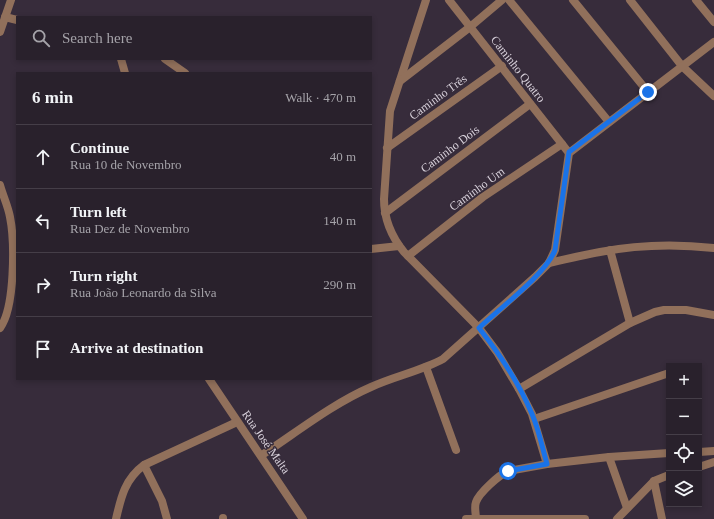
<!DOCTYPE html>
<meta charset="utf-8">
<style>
:root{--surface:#29212c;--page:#312934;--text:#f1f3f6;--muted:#a5a3a9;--line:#453e48}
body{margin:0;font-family:Georgia,serif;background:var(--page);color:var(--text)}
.controls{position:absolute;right:12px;bottom:12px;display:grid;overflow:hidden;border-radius:0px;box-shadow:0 2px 6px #0003}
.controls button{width:36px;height:36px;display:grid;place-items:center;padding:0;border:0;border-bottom:1px solid var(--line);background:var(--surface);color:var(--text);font:20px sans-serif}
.stop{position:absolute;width:12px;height:12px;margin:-9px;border:3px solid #1a73e8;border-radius:50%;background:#fff}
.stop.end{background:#1a73e8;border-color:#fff;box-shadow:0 1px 4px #0008}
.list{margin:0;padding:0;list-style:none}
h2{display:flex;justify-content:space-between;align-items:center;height:52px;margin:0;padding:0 16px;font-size:17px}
h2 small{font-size:13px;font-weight:400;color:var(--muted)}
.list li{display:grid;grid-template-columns:26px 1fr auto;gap:12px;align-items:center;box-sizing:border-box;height:64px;padding:0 16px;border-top:1px solid var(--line)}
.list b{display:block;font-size:15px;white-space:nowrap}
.list p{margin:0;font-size:13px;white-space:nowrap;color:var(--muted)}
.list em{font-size:13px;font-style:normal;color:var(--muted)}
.icon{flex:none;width:22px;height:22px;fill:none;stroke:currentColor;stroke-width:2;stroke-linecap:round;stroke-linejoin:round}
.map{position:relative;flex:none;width:714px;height:519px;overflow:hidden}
.search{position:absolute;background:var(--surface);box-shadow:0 2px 6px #0003;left:16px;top:16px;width:356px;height:44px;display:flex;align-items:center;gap:10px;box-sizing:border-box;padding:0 14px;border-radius:0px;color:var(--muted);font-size:15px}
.panel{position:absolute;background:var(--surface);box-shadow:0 2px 6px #0003;left:16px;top:72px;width:356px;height:308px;border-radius:0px}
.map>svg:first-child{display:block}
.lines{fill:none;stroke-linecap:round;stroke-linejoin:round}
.minor{stroke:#91705b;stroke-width:8}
.route{stroke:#1a73e8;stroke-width:5}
.labels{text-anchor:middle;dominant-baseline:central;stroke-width:3;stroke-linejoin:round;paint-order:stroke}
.street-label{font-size:12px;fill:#d9d2dc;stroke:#372c3b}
</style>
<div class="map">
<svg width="714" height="519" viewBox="0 0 714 519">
<rect width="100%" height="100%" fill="#372c3b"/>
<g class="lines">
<g class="minor">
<path d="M426 0 390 111 384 199C384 219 391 236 404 252L479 328 497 352 519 389 532 414 547 464"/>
<polyline points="449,0 569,153"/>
<polyline points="509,0 609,122"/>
<polyline points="573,0 648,92"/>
<polyline points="630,0 682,66 714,96"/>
<polyline points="696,0 714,22"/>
<polyline points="5,17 17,20"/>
<polyline points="0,32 11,0"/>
<polyline points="121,59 125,73"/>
<polyline points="165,59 185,73"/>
<polyline points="400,81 470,27 502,0"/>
<polyline points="387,148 502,66"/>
<path d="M0 185C3 196 8 206 10 217 15 242 15 308 0 328"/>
<polyline points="385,213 530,104"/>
<polyline points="371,249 399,246"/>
<polyline points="610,250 630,323"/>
<polyline points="408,256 483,197 562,144"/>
<path d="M549 263C566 259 583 255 600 252 636 245 678 244 714 248"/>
<polyline points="426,367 456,450"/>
<polyline points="209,379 303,519"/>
<polyline points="519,389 630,323 655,312 664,310 686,310 714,315"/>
<polyline points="534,419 669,373"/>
<polyline points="699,452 714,451"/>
<path d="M262 455C297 432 332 404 371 387 395 376 421 371 443 359L535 277 549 263 555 250 569 153 714 42"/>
<polyline points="609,457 627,508"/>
<polyline points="144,465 162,501 167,519"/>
<polyline points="699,467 714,462"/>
<polyline points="654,481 662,519"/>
<polyline points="223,518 223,519"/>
<path d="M116 519C121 497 125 479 144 465L237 422"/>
<polyline points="466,519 585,519"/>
<path d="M476 519C476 514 474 507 476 502 479 493 499 475 508 471L547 464 609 457 669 453"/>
<polyline points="617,519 654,481 669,475"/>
</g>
</g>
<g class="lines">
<path class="route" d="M508 471 547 464C542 447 539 430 532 414 520 385 498 352 479 328 499 309 546 274 555 250L569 152 648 92"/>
</g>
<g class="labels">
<g class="street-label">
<text transform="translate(518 69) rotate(52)">Caminho Quatro</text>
<text transform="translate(438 97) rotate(-36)">Caminho Três</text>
<text transform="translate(450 149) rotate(-37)">Caminho Dois</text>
<text transform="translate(477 189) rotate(-36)">Caminho Um</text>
<text transform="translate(266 442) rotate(55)">Rua José Malta</text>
</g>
</g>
</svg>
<div class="controls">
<button>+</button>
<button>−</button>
<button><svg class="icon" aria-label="locate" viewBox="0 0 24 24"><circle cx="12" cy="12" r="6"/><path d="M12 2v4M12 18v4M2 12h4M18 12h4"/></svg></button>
<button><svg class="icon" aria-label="layers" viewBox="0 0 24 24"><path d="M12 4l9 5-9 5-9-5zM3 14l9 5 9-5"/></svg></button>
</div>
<div class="stop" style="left:508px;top:471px"></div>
<div class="stop end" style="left:648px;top:92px"></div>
<div class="search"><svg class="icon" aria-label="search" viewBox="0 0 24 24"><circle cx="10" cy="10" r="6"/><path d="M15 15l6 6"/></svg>Search here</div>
<section class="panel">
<h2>6 min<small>Walk · 470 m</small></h2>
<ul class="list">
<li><svg class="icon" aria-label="ahead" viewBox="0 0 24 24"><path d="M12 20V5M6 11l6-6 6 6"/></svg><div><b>Continue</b><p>Rua 10 de Novembro</p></div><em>40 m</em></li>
<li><svg class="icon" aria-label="left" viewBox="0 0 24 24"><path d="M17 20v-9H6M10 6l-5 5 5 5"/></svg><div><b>Turn left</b><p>Rua Dez de Novembro</p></div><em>140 m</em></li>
<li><svg class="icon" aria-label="right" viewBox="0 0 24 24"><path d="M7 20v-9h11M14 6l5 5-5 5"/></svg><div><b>Turn right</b><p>Rua João Leonardo da Silva</p></div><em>290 m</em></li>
<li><svg class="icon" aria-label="arrive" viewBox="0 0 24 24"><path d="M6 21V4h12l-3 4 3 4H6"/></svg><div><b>Arrive at destination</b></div></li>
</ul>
</section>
</div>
